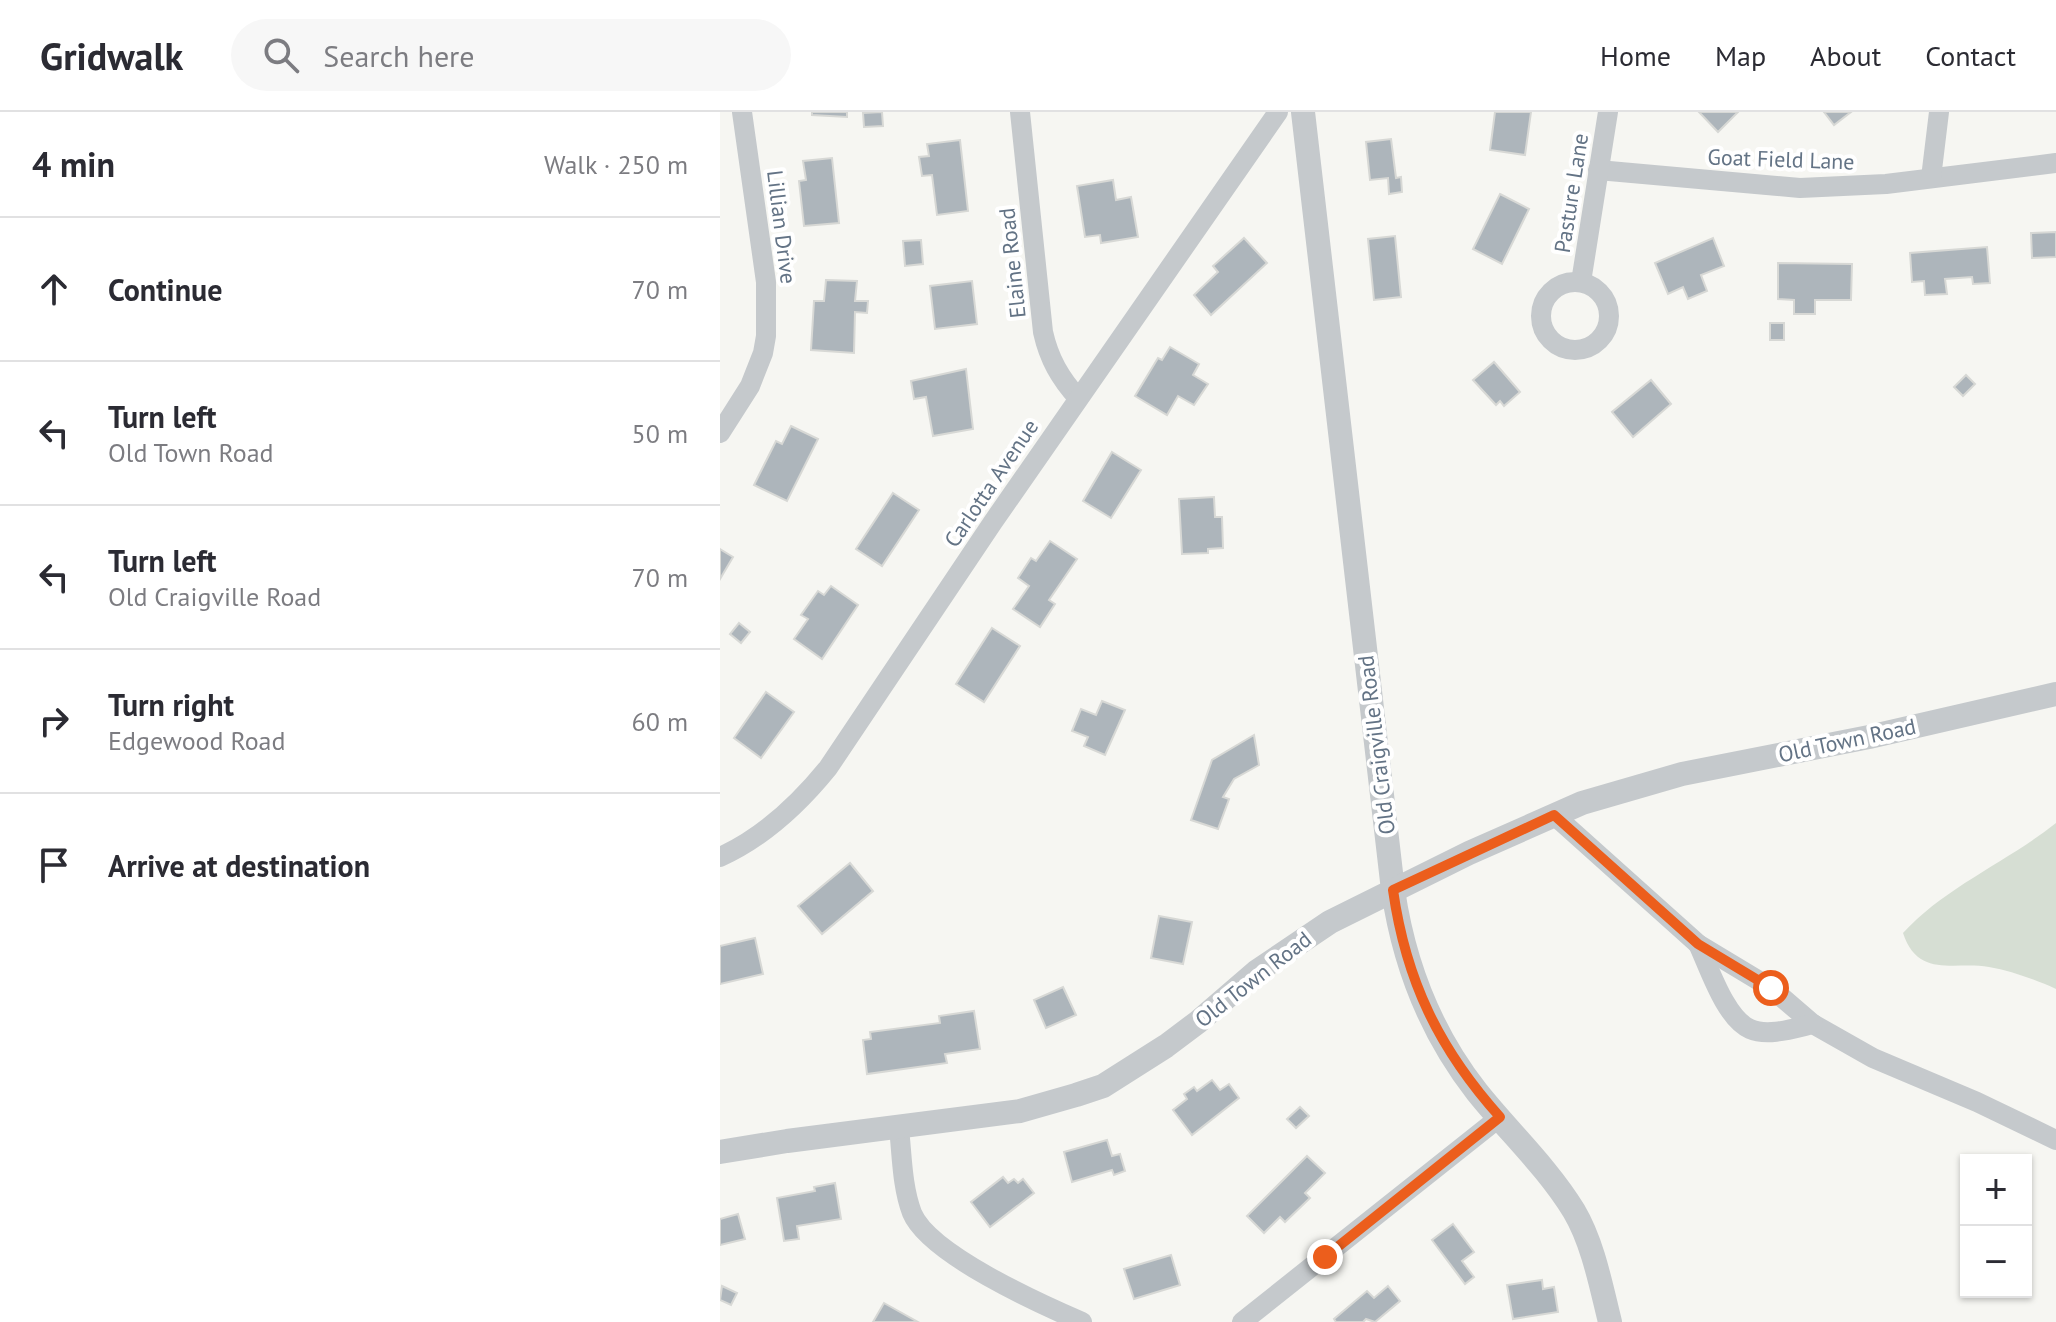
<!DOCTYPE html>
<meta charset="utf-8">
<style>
:root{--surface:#fff;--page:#f7f7f7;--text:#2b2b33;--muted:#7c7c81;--line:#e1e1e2}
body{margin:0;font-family:"PT Sans",sans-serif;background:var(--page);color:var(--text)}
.controls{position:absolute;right:24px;bottom:24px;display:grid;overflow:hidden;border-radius:0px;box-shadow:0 2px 6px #0004}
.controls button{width:72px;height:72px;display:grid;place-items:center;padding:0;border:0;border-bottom:2px solid var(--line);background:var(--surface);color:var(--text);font:40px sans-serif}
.stop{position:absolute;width:24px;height:24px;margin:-18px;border:6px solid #ec5e1c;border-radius:50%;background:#fff}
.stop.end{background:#ec5e1c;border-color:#fff;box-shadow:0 2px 8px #0008}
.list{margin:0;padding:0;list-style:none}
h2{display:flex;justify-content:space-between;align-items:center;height:104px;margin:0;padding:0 32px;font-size:34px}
h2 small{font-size:26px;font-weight:400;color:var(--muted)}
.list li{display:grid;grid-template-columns:52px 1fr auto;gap:24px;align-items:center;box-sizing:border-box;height:144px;padding:0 32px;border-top:2px solid var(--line)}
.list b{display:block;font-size:30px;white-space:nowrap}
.list p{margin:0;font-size:26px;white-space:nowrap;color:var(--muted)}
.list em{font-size:26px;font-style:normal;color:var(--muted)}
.icon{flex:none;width:44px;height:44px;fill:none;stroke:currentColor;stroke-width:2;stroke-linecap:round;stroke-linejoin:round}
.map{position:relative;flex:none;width:1336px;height:1210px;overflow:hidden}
header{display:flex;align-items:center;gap:48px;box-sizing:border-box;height:112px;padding:0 40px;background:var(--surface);border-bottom:2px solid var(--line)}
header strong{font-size:38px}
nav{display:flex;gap:44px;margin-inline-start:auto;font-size:28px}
.search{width:560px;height:72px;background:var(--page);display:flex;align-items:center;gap:20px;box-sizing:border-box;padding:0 28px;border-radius:44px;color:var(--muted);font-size:30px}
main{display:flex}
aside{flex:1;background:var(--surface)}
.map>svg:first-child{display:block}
.green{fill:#d6ded3}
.building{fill:#adb5bb;stroke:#d7d8d5;stroke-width:2}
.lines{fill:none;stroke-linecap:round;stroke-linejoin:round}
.minor{stroke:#c5c9cc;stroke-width:20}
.tertiary{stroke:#c5c9cc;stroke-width:24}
.route{stroke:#ec5e1c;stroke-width:10}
.labels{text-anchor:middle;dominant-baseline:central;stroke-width:8;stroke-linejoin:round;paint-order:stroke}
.street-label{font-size:22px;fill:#637385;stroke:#fff}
</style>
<header>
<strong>Gridwalk</strong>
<div class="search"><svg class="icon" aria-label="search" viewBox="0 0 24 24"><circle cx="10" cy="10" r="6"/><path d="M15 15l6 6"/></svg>Search here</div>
<nav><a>Home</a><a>Map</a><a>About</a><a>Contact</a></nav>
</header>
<main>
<aside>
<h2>4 min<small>Walk · 250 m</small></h2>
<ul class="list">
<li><svg class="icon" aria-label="ahead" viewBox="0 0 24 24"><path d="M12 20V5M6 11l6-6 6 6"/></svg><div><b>Continue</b></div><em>70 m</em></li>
<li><svg class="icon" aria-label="left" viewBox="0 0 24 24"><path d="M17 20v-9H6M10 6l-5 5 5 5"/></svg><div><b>Turn left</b><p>Old Town Road</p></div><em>50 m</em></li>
<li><svg class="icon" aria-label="left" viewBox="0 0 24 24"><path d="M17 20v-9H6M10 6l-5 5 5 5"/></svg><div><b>Turn left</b><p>Old Craigville Road</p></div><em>70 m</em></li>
<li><svg class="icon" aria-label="right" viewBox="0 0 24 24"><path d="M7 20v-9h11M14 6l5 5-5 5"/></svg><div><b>Turn right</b><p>Edgewood Road</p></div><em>60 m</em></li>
<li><svg class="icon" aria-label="arrive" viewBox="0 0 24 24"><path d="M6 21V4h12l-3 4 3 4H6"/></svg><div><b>Arrive at destination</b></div></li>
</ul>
</aside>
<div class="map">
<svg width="1336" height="1210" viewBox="0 0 1336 1210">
<rect width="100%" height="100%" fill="#f6f6f2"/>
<path class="green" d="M1336 711V877C1316 868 1292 859 1269 855 1235 849 1198 867 1183 821 1225 775 1287 750 1336 711Z"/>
<g class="building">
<polygon points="92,0 127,0 127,5 92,3"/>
<polygon points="162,0 163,14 144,15 143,1"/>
<polygon points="775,0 811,0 805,43 770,38"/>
<polygon points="979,0 1018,0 998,20"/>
<polygon points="1104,0 1131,0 1114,13"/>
<polygon points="671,27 676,66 681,65 682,80 669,82 668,66 650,68 646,30"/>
<polygon points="240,28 248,99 217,103 212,63 202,64 199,45 209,44 207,32"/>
<polygon points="112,46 119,111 84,114 79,69 86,68 83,49"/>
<polygon points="393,68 396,88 411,85 418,125 381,131 380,123 365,125 357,74"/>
<polygon points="780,82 809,97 782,152 753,137"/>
<polygon points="1336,120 1336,145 1312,146 1311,121"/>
<polygon points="675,124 681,185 654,188 648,127"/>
<polygon points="524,126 547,151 491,203 474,183 498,160 493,154"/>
<polygon points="993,126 1004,154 981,163 987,179 968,187 963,175 948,182 935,151"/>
<polygon points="201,128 203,152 185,154 183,129"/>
<polygon points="1267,135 1270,171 1253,172 1252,165 1225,167 1227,182 1205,183 1204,169 1192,170 1190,141"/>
<polygon points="1058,151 1132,152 1131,188 1095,188 1095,202 1074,202 1074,188 1058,187"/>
<polygon points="106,168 137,169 135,189 148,189 147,201 135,200 134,241 91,238 94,189 104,189"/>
<polygon points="252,169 257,212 215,217 210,174"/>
<rect x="1050" y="211" width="14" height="17"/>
<polygon points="450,235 479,252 473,263 488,272 474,293 458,284 447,303 415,284 438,246 442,248"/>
<polygon points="774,250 800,280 784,294 780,289 776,293 753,268"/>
<polygon points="246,257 253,317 213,324 206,285 194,287 191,269"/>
<polygon points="1246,263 1255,272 1243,284 1234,275"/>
<polygon points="931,268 951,292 913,325 892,300"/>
<polygon points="71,314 98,327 67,389 34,373 56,329 62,332"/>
<polygon points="392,340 421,358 391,406 363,389"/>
<polygon points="173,381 199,398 162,454 136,437"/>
<polygon points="494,385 495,405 502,405 503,436 488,437 488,441 462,442 459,387"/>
<polygon points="330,429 357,447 329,488 335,492 320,515 293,497 309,474 298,466 311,446 316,449"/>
<polygon points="0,437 13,445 0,467"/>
<polygon points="111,474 138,493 102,547 74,527 88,507 81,503 98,479 104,483"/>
<polygon points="19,511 30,520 21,531 10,522"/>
<polygon points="272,516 300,534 264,590 236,572"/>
<polygon points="46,580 74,600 41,646 14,626"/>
<polygon points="382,589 405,598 385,643 364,634 368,625 352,619 361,597 376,603"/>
<polygon points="534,623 539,653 514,667 503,685 509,687 498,717 471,708 492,648"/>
<polygon points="130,751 153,779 102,822 78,794"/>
<polygon points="439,804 472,810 463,852 431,846"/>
<polygon points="35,826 43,862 0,872 0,834"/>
<polygon points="343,875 356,903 326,916 314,888"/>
<polygon points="254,899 260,937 225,942 227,951 147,962 143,928 151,927 150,920 220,911 219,904"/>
<polygon points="492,968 500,978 509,972 519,986 472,1023 453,998 467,987 464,982 474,975 477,979"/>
<polygon points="580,995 589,1004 576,1016 567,1007"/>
<polygon points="387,1028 392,1044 400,1042 405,1059 394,1063 392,1058 352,1070 344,1040"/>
<polygon points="587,1044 605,1061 585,1081 590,1086 565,1110 560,1105 544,1121 527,1104"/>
<polygon points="283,1065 288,1071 294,1067 298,1071 303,1067 314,1081 270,1115 251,1090"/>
<polygon points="115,1071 121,1107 77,1114 79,1127 64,1129 57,1086 95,1079 94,1075"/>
<polygon points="18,1102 25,1127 0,1133 0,1107"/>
<polygon points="733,1112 754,1140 742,1149 754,1165 745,1172 712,1128"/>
<polygon points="451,1143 460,1173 414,1187 404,1157"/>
<polygon points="822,1168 823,1177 834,1175 838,1200 793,1207 787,1173"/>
<polygon points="2,1174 17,1181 11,1193 0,1188"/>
<polygon points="668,1174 680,1189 655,1210 646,1207 643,1210 616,1210 614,1207 647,1179 654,1186"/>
<polygon points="164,1191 198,1210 153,1210"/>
</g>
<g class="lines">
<g class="minor">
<path d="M300 0 323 220C329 247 340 266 358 286"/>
<polyline points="878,58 1080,76 1166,72 1336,51"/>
<polyline points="1211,66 1219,0"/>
<polyline points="861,170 888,0"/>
<circle cx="855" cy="204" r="34"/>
<polyline points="0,321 30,274 43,241 46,224 46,170 22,0"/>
<polyline points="834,703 978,832 1051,876 1093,912 1153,946 1257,990 1336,1028"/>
<path d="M0 745C44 725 78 693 108 656L273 410 558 0"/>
<path d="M978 832C989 855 1005 906 1030 917 1048 925 1075 916 1093 912"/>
<path d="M179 1016C182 1043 182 1075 192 1101 209 1142 320 1192 362 1210"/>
<polyline points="522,1210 780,1005"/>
</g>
<g class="tertiary">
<path d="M583 0 673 778C684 853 710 920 757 980 789 1020 827 1055 854 1099 873 1131 881 1174 890 1210"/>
<polyline points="0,1040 67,1029 300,999 356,983 383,974 446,934 478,910 536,860 610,810 749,741 862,691 962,662 1149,625 1336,582"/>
</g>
</g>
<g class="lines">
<path class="route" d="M605 1145 780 1005C719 937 686 869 673 778L834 703 978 832 1051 876"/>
</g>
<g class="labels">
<g class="street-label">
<text transform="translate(1061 47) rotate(2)">Goat Field Lane</text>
<text transform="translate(851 81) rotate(-81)">Pasture Lane</text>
<text transform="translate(62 115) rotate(83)">Lillian Drive</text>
<text transform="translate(292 151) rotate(-96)">Elaine Road</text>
<text transform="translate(271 371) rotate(-56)">Carlotta Avenue</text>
<text transform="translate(1127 628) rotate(-12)">Old Town Road</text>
<text transform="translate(656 633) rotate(-97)">Old Craigville Road</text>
<text transform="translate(533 867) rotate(-38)">Old Town Road</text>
</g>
</g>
</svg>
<div class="controls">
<button>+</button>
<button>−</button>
</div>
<div class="stop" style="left:1051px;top:876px"></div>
<div class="stop end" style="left:605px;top:1145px"></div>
</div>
</main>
